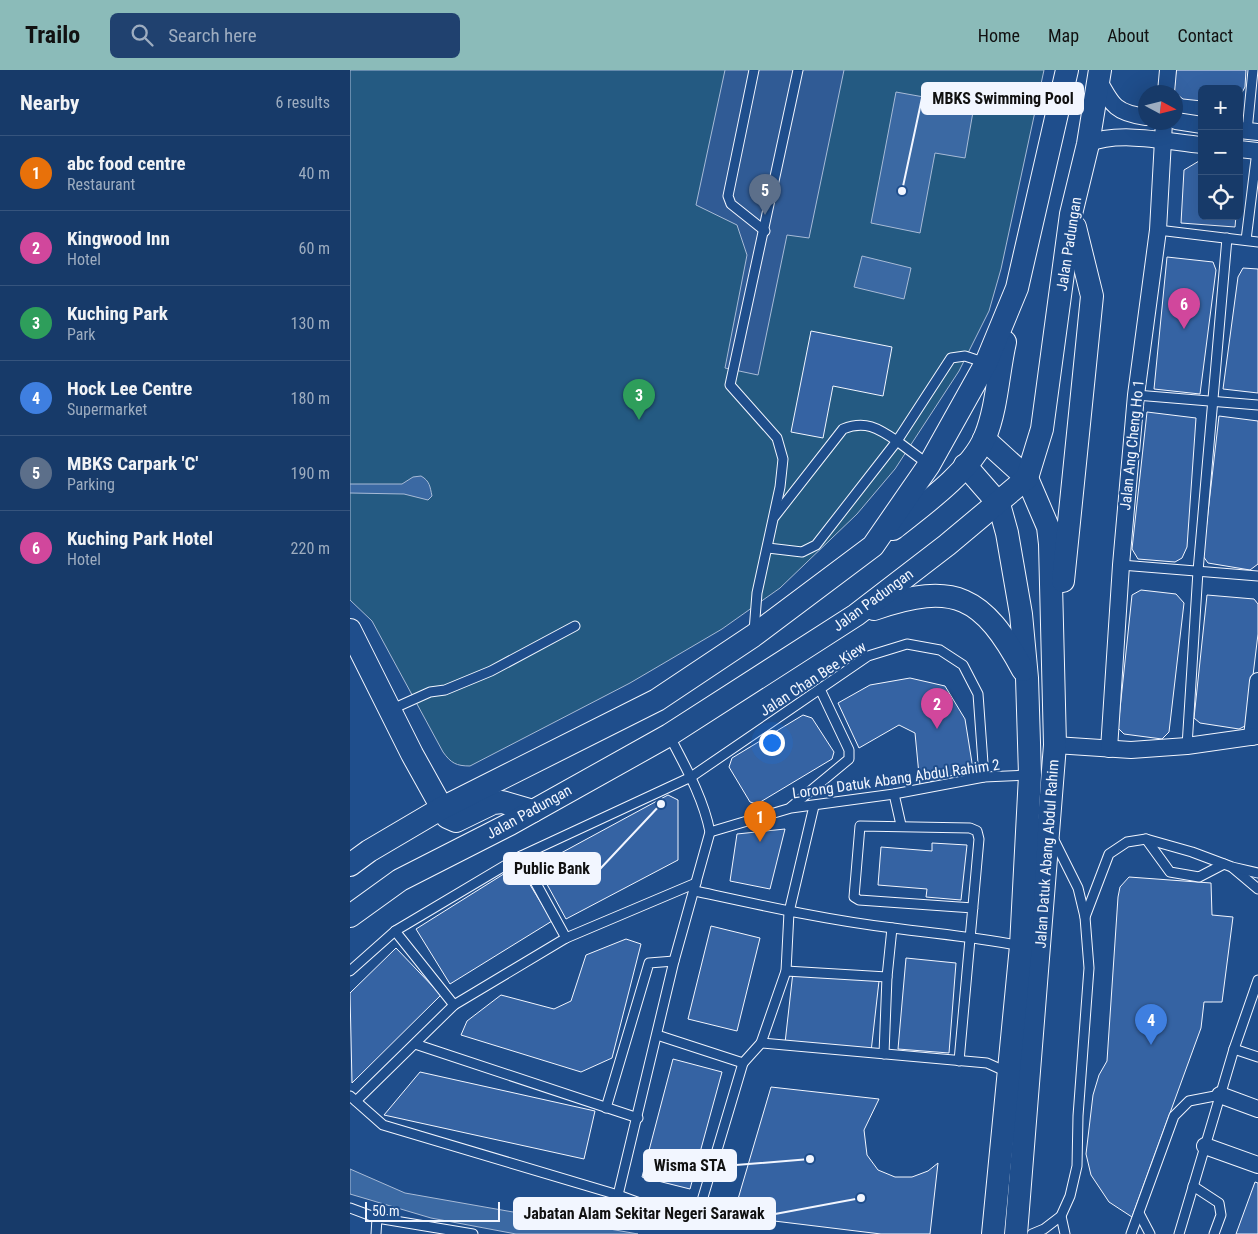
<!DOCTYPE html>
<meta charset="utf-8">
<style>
:root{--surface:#173a69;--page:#20416f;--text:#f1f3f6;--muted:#9eadc0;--line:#36547d;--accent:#8bbbb9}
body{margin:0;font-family:"Roboto Condensed",sans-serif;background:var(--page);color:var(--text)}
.controls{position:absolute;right:15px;top:15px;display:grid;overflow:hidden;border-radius:8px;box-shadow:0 5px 20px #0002}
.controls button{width:45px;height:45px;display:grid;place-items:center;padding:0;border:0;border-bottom:1px solid var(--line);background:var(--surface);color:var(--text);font:25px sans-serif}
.compass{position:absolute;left:788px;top:15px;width:45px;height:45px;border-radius:50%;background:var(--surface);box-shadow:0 5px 20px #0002;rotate:97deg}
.scale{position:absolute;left:15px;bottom:12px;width:135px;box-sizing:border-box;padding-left:5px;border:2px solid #f2f6ff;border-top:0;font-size:14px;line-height:18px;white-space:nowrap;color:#f2f6ff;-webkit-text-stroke:4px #1f4e8c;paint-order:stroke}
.you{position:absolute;left:421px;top:672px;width:18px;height:18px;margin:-12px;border:4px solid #fff;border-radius:50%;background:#1a73e8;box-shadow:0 0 0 8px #1a73e833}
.badge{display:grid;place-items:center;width:32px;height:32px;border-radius:50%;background:var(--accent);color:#fff;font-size:16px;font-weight:700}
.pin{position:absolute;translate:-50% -41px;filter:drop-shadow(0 1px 2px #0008)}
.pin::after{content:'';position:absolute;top:26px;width:18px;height:15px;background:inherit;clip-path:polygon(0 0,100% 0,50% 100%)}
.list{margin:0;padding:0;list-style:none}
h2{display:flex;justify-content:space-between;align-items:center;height:65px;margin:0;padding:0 20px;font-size:21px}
h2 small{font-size:16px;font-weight:400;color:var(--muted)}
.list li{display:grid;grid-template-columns:32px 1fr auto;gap:15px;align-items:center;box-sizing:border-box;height:75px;padding:0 20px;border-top:1px solid var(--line)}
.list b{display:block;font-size:19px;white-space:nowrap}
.list p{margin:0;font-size:16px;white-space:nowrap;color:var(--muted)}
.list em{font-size:16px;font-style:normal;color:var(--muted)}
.icon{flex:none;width:28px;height:28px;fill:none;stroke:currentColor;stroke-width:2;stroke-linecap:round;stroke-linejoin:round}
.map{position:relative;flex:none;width:908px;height:1164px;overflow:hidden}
header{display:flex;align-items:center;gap:30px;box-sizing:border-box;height:70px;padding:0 25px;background:var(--accent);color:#111}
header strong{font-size:24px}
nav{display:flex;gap:28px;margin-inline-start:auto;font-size:18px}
.search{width:350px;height:45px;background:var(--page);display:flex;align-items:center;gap:12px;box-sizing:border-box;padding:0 18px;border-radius:8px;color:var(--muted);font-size:19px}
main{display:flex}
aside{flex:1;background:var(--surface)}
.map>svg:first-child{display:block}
.green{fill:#245a82;stroke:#a8bbd7}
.parking{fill:#305b95;stroke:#a8bbd7}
.water{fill:#3b69a3;stroke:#a8bbd7}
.building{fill:#3563a3;stroke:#f2f6ff}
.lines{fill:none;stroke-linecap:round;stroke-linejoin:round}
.lane-casing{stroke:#f2f6ff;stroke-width:11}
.street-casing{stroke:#f2f6ff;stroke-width:18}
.secondary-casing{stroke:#f2f6ff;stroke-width:24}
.lane{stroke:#1f4e8c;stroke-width:9}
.street{stroke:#1f4e8c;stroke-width:16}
.secondary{stroke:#1f4e8c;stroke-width:22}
.labels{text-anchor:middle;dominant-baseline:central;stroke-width:4;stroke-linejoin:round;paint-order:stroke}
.street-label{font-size:15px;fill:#f2f6ff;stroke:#1f4e8c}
.leader{fill:none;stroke:#f2f6ff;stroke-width:2}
.callout-dot{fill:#f2f6ff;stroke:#1f4e8c;stroke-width:2}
.callout{fill:#f2f6ff;stroke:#f2f6ff;stroke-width:2}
.callout-label{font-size:16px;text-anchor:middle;font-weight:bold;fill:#111}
</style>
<header>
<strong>Trailo</strong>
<div class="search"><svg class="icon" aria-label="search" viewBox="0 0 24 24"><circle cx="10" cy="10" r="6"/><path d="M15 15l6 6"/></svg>Search here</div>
<nav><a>Home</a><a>Map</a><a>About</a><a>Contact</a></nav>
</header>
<main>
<aside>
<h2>Nearby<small>6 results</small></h2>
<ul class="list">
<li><span class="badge" style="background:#e8710a">1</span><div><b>abc food centre</b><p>Restaurant</p></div><em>40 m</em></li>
<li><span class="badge" style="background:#d1479c">2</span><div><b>Kingwood Inn</b><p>Hotel</p></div><em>60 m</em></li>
<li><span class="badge" style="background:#2e9e5b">3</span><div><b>Kuching Park</b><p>Park</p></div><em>130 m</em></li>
<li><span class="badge" style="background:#3f7fe0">4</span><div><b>Hock Lee Centre</b><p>Supermarket</p></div><em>180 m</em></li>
<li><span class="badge" style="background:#5c6f8a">5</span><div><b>MBKS Carpark 'C'</b><p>Parking</p></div><em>190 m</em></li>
<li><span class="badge" style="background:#d1479c">6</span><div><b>Kuching Park Hotel</b><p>Hotel</p></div><em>220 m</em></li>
</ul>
</aside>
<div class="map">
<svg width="908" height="1164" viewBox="0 0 908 1164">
<rect width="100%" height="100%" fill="#1f4e8c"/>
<path class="green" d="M0 0H694L651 199 639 241 609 301 545 399 507 444 430 518 372 559 280 613 120 696C106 696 101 693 93 682L22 551 0 530Z"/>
<polygon class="parking" points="375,0 494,0 459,168 437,165 408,305 375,298 397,185 387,155 346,135"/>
<g class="water">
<polygon points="546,22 624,36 615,88 585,83 570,163 521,153"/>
<polygon points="512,186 561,198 554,229 504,217"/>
<path d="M71 406C80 411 80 417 82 426L78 430 54 424 0 423V414H52L63 407Z"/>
<polygon points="0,1099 55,1123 288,1164 166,1164 81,1148 0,1124"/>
</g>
<g class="building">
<polygon points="826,0 896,0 895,17 889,28 889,19 852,19 852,31 833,29 824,22"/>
<polygon points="849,91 852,92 852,146 886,146 885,157 831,153 834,100"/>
<polygon points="817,187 863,192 866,200 850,324 804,319"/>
<polygon points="893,198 908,199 908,323 873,319 888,207"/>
<polygon points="461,261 542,277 533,326 483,316 473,368 441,362"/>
<polygon points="797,342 846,348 837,477 832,488 825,492 788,489 782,479"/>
<polygon points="869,346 908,351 908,494 900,500 858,493 853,486"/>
<polygon points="791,520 826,524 834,533 819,662 812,669 774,664 768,658 782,525"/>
<polygon points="857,525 904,529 908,534 908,564 897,655 889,659 850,653 844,648"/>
<polygon points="560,608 595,616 615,649 623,699 570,715 565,663 549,655 509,678 488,633 520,615"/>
<polygon points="453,645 462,648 484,682 482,689 407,734 400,732 379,697 382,688"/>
<polygon points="318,725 328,730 328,790 216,849 187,796"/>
<polygon points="435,759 420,819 380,811 387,764"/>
<polygon points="582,773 617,775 611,830 576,827 577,819 528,815 531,777 582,781"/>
<polygon points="168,795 202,851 100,914 66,859"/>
<polygon points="779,807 861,813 862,845 883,847 872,932 854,932 851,958 782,1147 759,1132 741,1105 736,1084 743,1025 749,1005 757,991 768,827 770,817"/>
<polygon points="361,856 410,868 387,961 338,949"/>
<polygon points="276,869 291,874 262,988 231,1002 111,965 117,951 151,925 204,939 221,931 236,885"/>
<polygon points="46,878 91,925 2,1013 0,923"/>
<polygon points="556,888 606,893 599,983 548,979"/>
<polygon points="443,902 529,911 521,982 435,973"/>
<polygon points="323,989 372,1002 340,1119 292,1107"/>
<polygon points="70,1002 245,1041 234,1089 34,1045"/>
<polygon points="421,1017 529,1029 514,1060 517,1085 528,1100 545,1107 562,1107 578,1101 588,1093 580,1164 531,1164 383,1146"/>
<polygon points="905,1112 908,1113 908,1164 886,1164"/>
</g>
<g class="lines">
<defs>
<g id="lane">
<polyline points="404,0 378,126 381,134 415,161"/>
<polyline points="897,61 903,0"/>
<polyline points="808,160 908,172"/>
<polyline points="896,170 907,81"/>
<polyline points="786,325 908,335"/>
<path d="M425 446 493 359C515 350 528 358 547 371L601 288 615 286 636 293"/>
<polyline points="418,478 452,482 466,475 547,371 579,395"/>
<polyline points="771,495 908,506"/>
<polyline points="404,561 407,523 430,417 433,389 427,368 380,315 448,0"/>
<polyline points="40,640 80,622 95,620 141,601 225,556"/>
<polyline points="837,676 848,501 877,168"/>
<polyline points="544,724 551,755"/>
<polyline points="441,737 499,689 499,680 470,619"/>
<polyline points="360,762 441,738 544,724 634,707 680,705"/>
<polyline points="796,769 820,802 849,807 874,794"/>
<polyline points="171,786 216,868"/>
<polyline points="883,798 908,819"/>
<path d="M345 821C410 835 476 850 543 858 587 864 627 867 671 876"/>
<polyline points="735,847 759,784 777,772 796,769 842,782 882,797 908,803"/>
<polyline points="45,861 104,935"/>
<polyline points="0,901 45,861 171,786 341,707 518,586 557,574 590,580 613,595 628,624 634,707"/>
<polyline points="436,901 537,907"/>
<polyline points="307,965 393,993"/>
<polyline points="411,973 637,993 657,1002"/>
<polyline points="65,974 288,1048"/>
<polyline points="884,979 908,987"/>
<polyline points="534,984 537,907 542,858"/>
<polyline points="609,991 629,769 627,761 620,758 510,756 504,827 509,830 623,838"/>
<polyline points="0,1026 33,1055 268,1125 333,1149 343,1150 348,1144 393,993 411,973 436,901 439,842 464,736"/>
<polyline points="6,1031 104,935 216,868 346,813"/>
<polyline points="256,1038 299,893 324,891"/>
<polyline points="843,1116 869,1133 871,1145 864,1164"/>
<path d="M268 1125 324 891 360 762C353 727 335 696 319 665"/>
<polyline points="0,1138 27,1148 123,1164"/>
<polyline points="789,1143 800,1164"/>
<polyline points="711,1146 715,1164"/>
<polyline points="26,1164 27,1148"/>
<polyline points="682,1164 694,1159 711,1146 720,1126 727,1096 728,1046 739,898 735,847 728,818 703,768"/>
<polyline points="781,1164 824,1046 839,1031 870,1025"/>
<polyline points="829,1164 884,979 908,910"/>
</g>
<g id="street">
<path d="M748 9C762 35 765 43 796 47"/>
<polyline points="816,22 818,0"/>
<polyline points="826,51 852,55"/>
<polyline points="889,60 908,62"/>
<path d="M738 74C768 60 819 72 852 75"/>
<polyline points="889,79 908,81"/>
<polyline points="902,667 908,611"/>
<polyline points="705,675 781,680 837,676 908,666"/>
<polyline points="759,679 771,495 786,325 808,160 814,52"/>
<polyline points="870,1025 908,1039"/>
<polyline points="855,1076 908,1095"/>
</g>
<g id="secondary">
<polyline points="634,369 677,408 698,457 700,474 705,675 666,1164"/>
<polyline points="615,395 649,434 657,463 671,544 677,608 680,705 671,876 643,1164"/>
<path d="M543 459C572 436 621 401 635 367 647 338 648 303 655 272"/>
<polyline points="713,511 742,226 725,157"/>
<path d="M524 539C605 511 633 526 673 600"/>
<polyline points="0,560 62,684 97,747 106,751 143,733 152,732 183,741"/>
<polyline points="0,795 19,781 92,738 307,630 403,566 523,476 579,395 636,293 667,218 717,0"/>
<polyline points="0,846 50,810 160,754 319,665 506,545 597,475 677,408 692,359 721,144 738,74 750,0"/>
</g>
</defs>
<use href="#lane" class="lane-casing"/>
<use href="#street" class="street-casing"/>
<use href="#secondary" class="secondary-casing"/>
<use href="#lane" class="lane"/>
<use href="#street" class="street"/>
<use href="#secondary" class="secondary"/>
</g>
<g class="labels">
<g class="street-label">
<text transform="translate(719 174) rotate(-81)">Jalan Padungan</text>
<text transform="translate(782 375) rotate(-84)">Jalan Ang Cheng Ho 1</text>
<text transform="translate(523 530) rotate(-36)">Jalan Padungan</text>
<text transform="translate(463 609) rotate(-33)">Jalan Chan Bee Kiew</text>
<text transform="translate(546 709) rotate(-8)">Lorong Datuk Abang Abdul Rahim 2</text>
<text transform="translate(179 742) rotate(-29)">Jalan Padungan</text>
<text transform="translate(697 784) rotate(-86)">Jalan Datuk Abang Abdul Rahim</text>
</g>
</g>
<path class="leader" d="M552 121L572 28M311 734L250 799M460 1089L386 1095M511 1128L425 1144"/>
<g class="callout-dot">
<circle cx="552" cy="121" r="5"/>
<circle cx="311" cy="734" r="5"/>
<circle cx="460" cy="1089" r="5"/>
<circle cx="511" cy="1128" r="5"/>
</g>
<g class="callout">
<rect x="572" y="13" width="161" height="31" rx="5"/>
<rect x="154" y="783" width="96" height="31" rx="5"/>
<rect x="294" y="1080" width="92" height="31" rx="5"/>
<rect x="164" y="1128" width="261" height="31" rx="5"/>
</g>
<g class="callout-label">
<text x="653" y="34">MBKS Swimming Pool</text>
<text x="202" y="804">Public Bank</text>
<text x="340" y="1101">Wisma STA</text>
<text x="294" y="1149">Jabatan Alam Sekitar Negeri Sarawak</text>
</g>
</svg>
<div class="controls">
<button>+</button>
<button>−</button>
<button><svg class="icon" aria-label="locate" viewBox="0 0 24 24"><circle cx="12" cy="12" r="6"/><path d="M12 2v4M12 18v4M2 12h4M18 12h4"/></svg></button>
</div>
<svg class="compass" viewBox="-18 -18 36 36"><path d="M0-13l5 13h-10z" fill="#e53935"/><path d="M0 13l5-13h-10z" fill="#9eadc0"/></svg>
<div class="scale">50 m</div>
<div class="you"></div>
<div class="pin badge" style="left:410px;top:772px;background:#e8710a">1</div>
<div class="pin badge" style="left:587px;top:659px;background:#d1479c">2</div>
<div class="pin badge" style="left:289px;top:350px;background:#2e9e5b">3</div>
<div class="pin badge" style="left:801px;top:975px;background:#3f7fe0">4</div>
<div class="pin badge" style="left:415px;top:145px;background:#5c6f8a">5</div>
<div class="pin badge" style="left:834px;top:259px;background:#d1479c">6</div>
</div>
</main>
